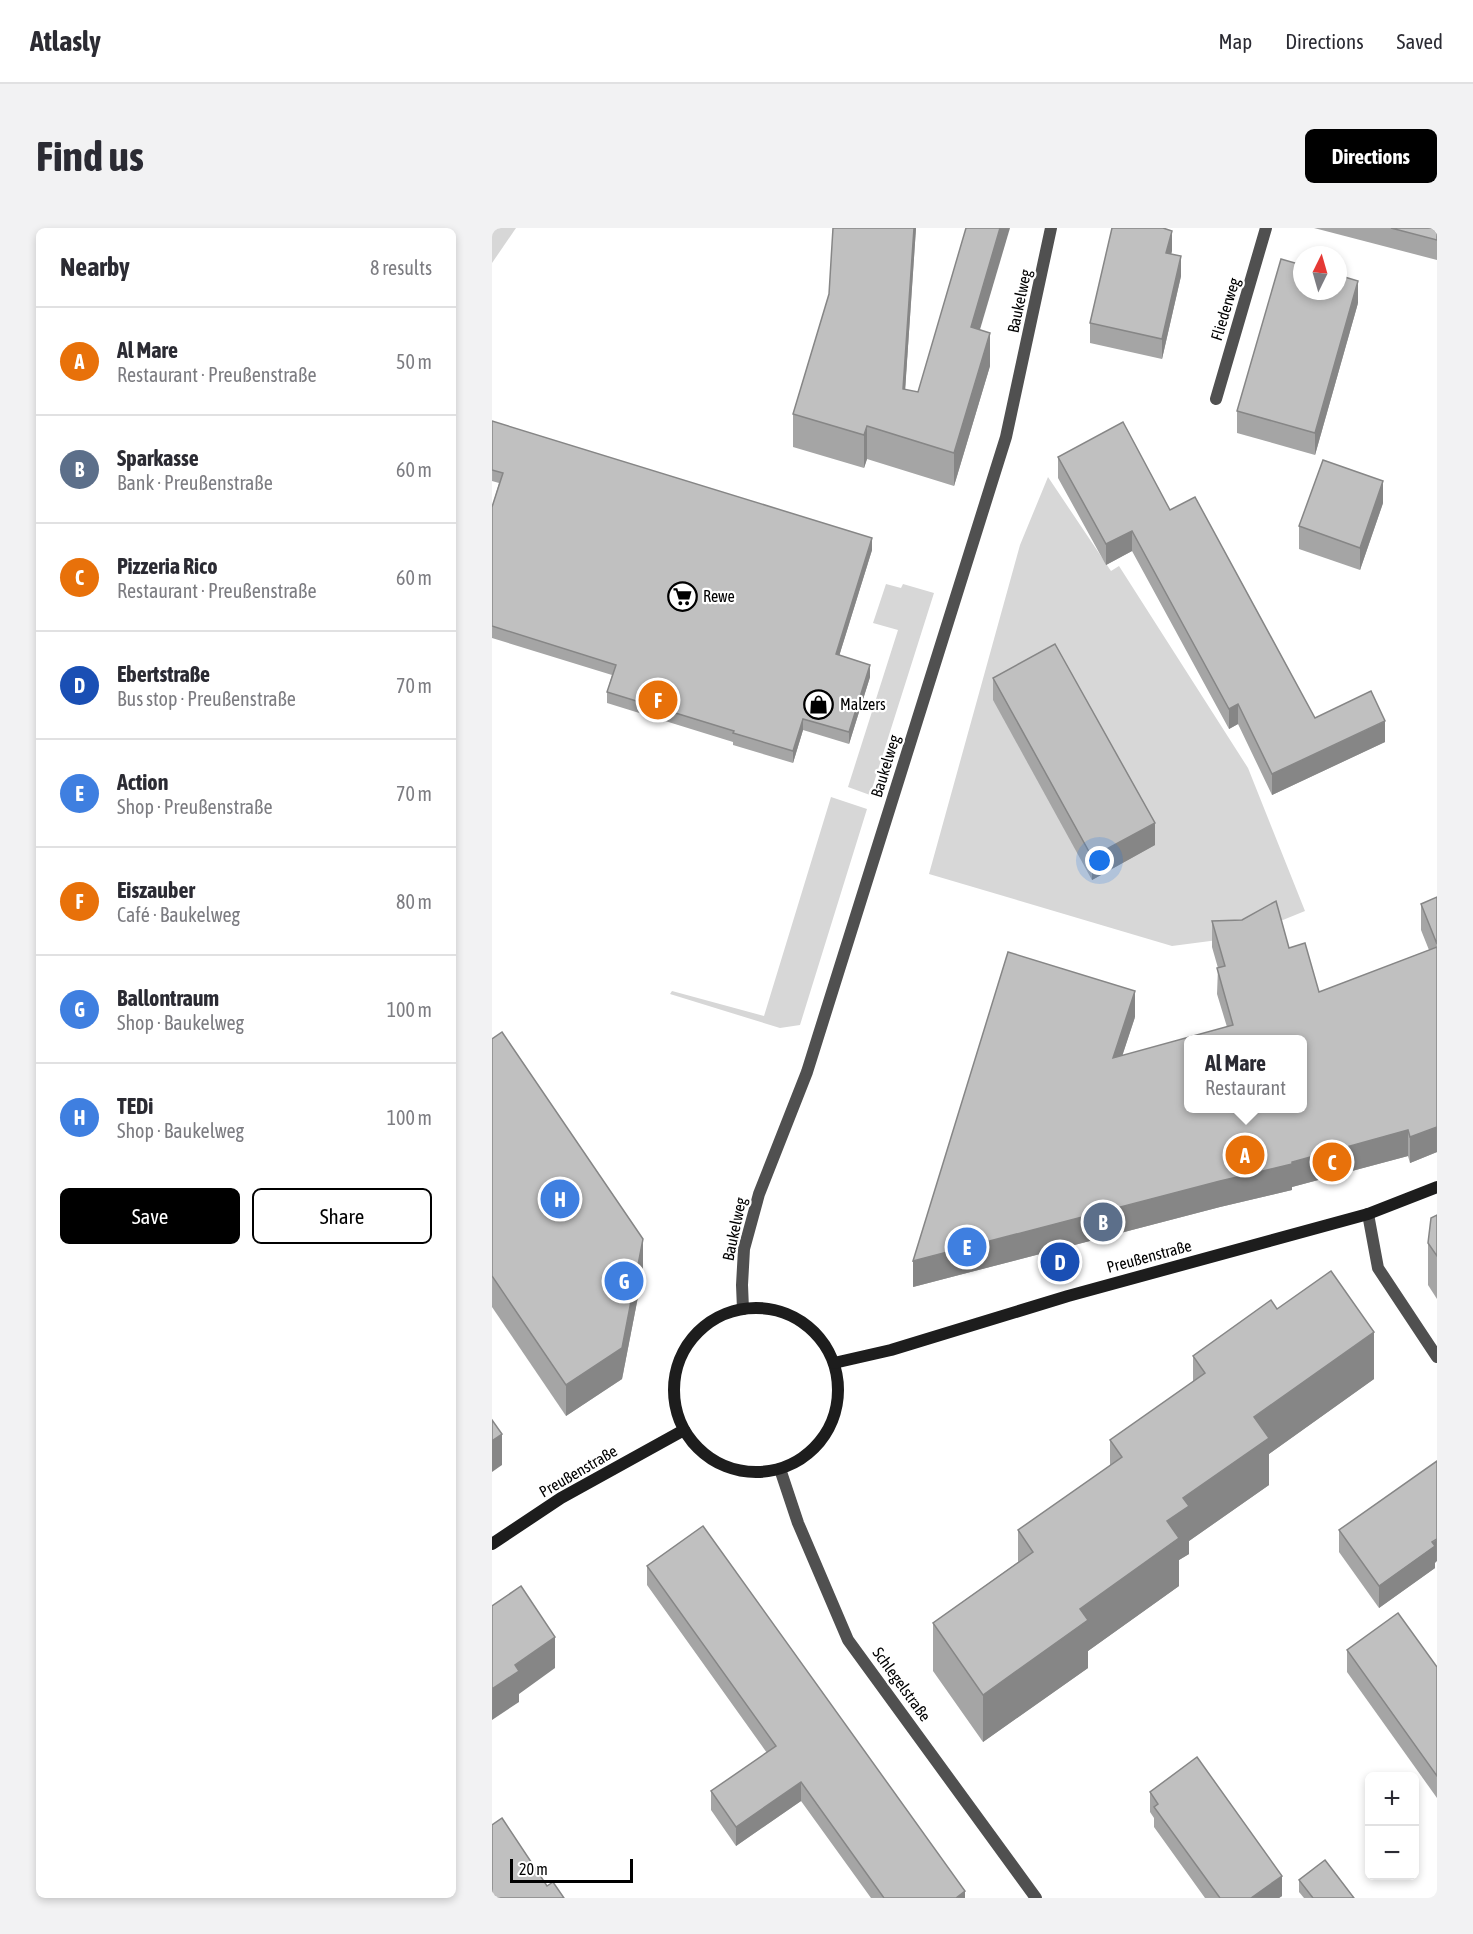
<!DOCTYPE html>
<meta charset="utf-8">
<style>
:root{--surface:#fff;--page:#f2f2f3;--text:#2b2b33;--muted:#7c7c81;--line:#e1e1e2;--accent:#000}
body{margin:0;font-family:"Asap Condensed",sans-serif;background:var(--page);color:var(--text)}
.controls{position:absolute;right:18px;bottom:18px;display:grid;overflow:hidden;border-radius:9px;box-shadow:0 3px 9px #0003}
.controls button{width:54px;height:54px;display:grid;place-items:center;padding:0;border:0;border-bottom:2px solid var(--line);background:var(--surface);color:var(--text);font:30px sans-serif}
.compass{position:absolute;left:801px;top:18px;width:54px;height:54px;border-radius:50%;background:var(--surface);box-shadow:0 3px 9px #0003;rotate:5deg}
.scale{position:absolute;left:18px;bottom:15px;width:123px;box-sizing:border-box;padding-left:6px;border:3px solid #000;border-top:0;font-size:16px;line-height:21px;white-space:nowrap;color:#000;-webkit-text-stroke:4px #fff;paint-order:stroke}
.you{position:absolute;left:608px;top:633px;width:21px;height:21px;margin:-15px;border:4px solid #fff;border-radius:50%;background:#1a73e8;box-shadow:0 0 0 9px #1a73e833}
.badge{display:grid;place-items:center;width:39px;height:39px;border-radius:50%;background:var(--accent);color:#fff;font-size:20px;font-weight:700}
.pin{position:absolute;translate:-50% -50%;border:3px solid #fff;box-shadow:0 2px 6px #0006}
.popup{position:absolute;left:692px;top:807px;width:123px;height:78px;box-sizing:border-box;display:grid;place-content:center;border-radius:9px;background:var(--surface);filter:drop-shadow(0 2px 4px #0005);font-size:20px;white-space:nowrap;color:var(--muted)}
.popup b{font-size:22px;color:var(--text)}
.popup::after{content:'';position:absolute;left:50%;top:100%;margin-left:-12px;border:12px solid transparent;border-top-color:var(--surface)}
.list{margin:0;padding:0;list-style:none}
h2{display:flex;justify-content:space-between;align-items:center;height:78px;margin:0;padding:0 24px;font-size:26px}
h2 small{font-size:20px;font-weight:400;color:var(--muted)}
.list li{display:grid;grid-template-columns:39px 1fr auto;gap:18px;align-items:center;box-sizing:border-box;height:108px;padding:0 24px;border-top:2px solid var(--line)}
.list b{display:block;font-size:22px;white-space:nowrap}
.list p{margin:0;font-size:20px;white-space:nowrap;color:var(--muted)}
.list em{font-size:20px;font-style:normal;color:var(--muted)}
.actions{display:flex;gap:12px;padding:18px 24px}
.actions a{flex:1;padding:14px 0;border:2px solid var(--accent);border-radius:9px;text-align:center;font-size:21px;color:var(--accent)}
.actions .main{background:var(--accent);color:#fff}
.map{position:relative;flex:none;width:945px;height:1670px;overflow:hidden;border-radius:9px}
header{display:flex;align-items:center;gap:36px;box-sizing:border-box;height:84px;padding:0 30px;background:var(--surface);border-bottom:2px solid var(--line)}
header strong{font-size:28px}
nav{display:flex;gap:33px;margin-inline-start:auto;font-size:21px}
.intro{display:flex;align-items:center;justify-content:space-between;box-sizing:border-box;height:144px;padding:0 36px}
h1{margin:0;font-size:42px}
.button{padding:15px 27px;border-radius:9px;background:var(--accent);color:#fff;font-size:21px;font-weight:700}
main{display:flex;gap:36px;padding:0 36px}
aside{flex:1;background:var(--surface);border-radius:9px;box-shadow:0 3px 9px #0003}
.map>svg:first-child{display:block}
.green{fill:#d7d7d7}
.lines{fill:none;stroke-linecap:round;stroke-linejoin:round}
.street{stroke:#505050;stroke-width:12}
.secondary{stroke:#1d1d1d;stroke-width:12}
.wall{fill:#a5a5a5}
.shaded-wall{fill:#868686}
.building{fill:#c0c0c0;stroke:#868686;stroke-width:1.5;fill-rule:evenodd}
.labels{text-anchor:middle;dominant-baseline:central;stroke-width:4.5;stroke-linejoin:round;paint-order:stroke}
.street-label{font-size:16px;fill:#000;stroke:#fff}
.poi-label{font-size:16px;fill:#000;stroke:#fff;text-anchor:start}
</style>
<header>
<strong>Atlasly</strong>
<nav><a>Map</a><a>Directions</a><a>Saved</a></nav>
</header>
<div class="intro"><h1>Find us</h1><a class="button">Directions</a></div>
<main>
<aside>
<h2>Nearby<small>8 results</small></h2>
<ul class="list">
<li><span class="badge" style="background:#e8710a">A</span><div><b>Al Mare</b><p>Restaurant · Preußenstraße</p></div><em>50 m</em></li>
<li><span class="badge" style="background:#5c6f8a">B</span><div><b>Sparkasse</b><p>Bank · Preußenstraße</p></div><em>60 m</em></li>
<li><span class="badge" style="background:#e8710a">C</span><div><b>Pizzeria Rico</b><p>Restaurant · Preußenstraße</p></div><em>60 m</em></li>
<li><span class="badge" style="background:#1a4fb4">D</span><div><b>Ebertstraße</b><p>Bus stop · Preußenstraße</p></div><em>70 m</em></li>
<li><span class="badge" style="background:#3f7fe0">E</span><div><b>Action</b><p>Shop · Preußenstraße</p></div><em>70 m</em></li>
<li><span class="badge" style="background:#e8710a">F</span><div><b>Eiszauber</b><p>Café · Baukelweg</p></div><em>80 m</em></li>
<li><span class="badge" style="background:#3f7fe0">G</span><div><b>Ballontraum</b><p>Shop · Baukelweg</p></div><em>100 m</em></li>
<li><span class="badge" style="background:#3f7fe0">H</span><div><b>TEDi</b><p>Shop · Baukelweg</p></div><em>100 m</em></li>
</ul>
<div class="actions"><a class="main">Save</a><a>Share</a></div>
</aside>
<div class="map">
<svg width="945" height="1670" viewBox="0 0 945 1670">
<rect width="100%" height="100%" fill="#fff"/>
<g class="green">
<polygon points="0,0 24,0 0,35"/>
<polygon points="556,249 619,343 627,338 756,540 813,683 749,709 680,718 437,646 528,317"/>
<polygon points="394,356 409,360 411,356 442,365 378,567 356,559 406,402 381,395"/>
<polygon points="339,569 375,581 308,797 288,800 178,766 180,763 272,788"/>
</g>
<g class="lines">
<g class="street">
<polyline points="724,171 774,0"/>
<polyline points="876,986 886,1040 945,1129"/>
<polyline points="251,1081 250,1057 252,1021 267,966 315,844 514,209 559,0"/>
<polyline points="288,1241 306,1295 356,1412 544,1670"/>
</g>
<g class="secondary">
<circle cx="264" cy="1162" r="82"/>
<polyline points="342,1135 399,1122 576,1068 876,986 945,959"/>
<polyline points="0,1316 69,1270 192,1202"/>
</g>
</g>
<g class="wall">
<polygon points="424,0 413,162 426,164 488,102 498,138 462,258 375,231 372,240 301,219 301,186 337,66"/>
<polygon points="822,0 945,0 945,32"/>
<polygon points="680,23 679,26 689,48 670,131 598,115 598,95"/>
<polygon points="866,75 823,227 745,205 745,183"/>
<polygon points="0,193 380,322 347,428 378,449 357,516 311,502 301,535 241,517 241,514 115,475 115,464 120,447 0,410 0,279 7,255 0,253"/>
<polygon points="566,229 678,282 823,490 893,514 780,567 746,496 737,501 640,323 614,337 566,250"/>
<polygon points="891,275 868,342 807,321 807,298"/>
<polygon points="501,450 663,617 600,652 501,472"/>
<polygon points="945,669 945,924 918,935 916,928 800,959 800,962 728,979 421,1059 643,789 630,828 735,799 725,766 726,740 720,719 720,693 797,720 827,764 937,722 929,702 929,676"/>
<polygon points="0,811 151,1043 130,1151 74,1188 0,1079"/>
<polygon points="945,987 945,1071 936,1057 936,1015"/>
<polygon points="785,1081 882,1151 777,1226 777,1257 697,1313 697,1326 687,1332 687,1358 596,1423 596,1440 491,1514 441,1443 441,1395 526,1334 526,1302 618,1238 618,1212 701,1154 701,1128"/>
<polygon points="847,1302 943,1335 943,1340 887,1380 847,1324"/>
<polygon points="155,1338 473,1670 379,1670 309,1573 244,1618 219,1582 219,1563 275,1525 155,1357"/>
<polygon points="855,1422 945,1439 945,1570 855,1444"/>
<polygon points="658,1564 790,1668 787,1670 713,1670 662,1599 662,1590 658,1584"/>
<polygon points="807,1652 862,1670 812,1670 807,1664"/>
</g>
<g class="shaded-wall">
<polygon points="422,0 424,0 411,194 411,161"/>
<polygon points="508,0 518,0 479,132 479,99"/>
<polygon points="680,3 680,23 674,45 674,25"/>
<polygon points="689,28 689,48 670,131 670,111"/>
<polygon points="866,53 866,75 823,227 823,205"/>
<polygon points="498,105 498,138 462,258 462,225"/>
<polygon points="375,198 375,231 372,240 372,207"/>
<polygon points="891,253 891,275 868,342 868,320"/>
<polygon points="640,303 640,323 614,337 614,316"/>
<polygon points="380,310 380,322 344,438 344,426"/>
<polygon points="378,437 378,449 357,516 357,504"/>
<polygon points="746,476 746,496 737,501 737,481"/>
<polygon points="311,491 311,502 301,535 301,523"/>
<polygon points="893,493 893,514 780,567 780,546"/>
<polygon points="663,595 663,617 600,652 600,629"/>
<polygon points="643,763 643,789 621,856 621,830"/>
<polygon points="945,899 945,924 918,935 918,909"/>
<polygon points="916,902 916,928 800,959 800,962 728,979 421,1059 421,1033 800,934"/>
<polygon points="151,1011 151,1043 130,1151 74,1188 74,1157"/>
<polygon points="882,1104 882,1151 777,1226 777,1257 697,1313 697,1326 687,1332 687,1358 596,1423 596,1440 491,1514 491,1467 588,1381 675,1293 691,1270 762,1189"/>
<polygon points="10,1206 10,1237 0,1244 0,1213"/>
<polygon points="945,1311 945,1333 943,1335 943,1340 887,1380 887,1358"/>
<polygon points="63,1409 63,1440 27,1466 27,1474 0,1492 0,1461 23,1437"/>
<polygon points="309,1554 309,1573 244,1618 244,1599"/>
<polygon points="790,1648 790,1668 787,1670 759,1670"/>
<polygon points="473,1663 473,1670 464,1670"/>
</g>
<g class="building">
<polygon points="341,0 422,0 411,161 426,164 474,0 508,0 479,99 498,105 462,225 375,198 372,207 301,186 337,66"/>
<polygon points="620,0 671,0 680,3 674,25 689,28 670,111 598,95"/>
<polygon points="899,0 945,0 945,12"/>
<polygon points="789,31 810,37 810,63 846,63 846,47 866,53 823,205 745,183"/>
<polygon points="0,193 380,310 344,426 378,437 357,504 311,491 301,523 241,505 242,503 115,464 124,437 0,398 0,279 11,245 0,242"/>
<polygon points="631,194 678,282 703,269 823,490 879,463 893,493 780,546 746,476 737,481 640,303 614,316 566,229"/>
<polygon points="831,232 891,253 868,320 807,298"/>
<polygon points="563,416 663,595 600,629 501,450"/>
<polygon points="945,669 945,716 929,676"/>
<path d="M784 673 797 720 813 715 827 764 945 719V899L918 909 916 902 800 934V936L728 953 421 1033 516 724 643 763 621 830 741 797 725 740 733 738 720 693 750 692ZM696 812H810V880H696Z"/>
<polygon points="10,804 151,1011 130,1120 74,1157 0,1048 0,811"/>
<polygon points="945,987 945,1028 936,1015 939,990"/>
<polygon points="839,1043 882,1104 762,1189 777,1210 691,1270 697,1278 675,1293 687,1310 588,1381 596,1392 491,1467 441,1395 541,1324 526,1302 630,1229 618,1212 713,1145 701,1128 779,1072 785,1081"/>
<polygon points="0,1192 10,1206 0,1213"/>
<polygon points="945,1233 945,1311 940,1314 943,1318 887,1358 847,1302"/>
<polygon points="211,1298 473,1663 464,1670 392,1670 309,1554 244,1599 219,1563 284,1518 155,1338"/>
<polygon points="29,1358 63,1409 23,1437 27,1443 0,1461 0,1378"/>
<polygon points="906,1385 945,1439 945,1548 855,1422"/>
<polygon points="705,1529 790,1648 759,1670 728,1670 662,1579 666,1576 658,1564"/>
<polygon points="10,1590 55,1658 61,1654 72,1670 0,1670 0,1597"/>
<polygon points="833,1632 862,1670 821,1670 807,1652"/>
</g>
<defs>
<symbol id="supermarket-ring" viewBox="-11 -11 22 22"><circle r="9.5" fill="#fff" stroke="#000" stroke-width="1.5"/><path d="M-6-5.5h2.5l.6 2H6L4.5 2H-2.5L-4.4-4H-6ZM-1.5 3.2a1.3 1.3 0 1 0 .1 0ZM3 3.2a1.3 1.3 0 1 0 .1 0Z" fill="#000"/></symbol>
<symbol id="shop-ring" viewBox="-11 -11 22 22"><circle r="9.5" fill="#fff" stroke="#000" stroke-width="1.5"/><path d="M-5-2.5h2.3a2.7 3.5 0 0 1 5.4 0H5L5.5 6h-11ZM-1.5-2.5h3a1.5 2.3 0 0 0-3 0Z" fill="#000"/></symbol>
</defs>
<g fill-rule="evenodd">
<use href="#supermarket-ring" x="174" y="352" width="33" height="33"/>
<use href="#shop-ring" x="310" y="460" width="33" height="33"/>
</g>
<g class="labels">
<g class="street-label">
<text transform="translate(527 73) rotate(-78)">Baukelweg</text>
<text transform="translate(733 81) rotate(-73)">Fliederweg</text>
<text transform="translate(393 538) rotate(-73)">Baukelweg</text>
<text transform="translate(242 1001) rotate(-78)">Baukelweg</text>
<text transform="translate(657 1028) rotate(-15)">Preußenstraße</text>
<text transform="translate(86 1243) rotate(-30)">Preußenstraße</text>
<text transform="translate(410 1456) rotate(54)">Schlegelstraße</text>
</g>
<g class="poi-label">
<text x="211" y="368">Rewe</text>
<text x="348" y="476">Malzers</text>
</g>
</g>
</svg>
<div class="controls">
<button>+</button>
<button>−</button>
</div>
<svg class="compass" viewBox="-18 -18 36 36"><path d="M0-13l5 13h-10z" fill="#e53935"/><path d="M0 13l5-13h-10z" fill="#7c7c81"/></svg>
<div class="scale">20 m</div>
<div class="you"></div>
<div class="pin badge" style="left:753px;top:927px;background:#e8710a">A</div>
<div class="popup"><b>Al Mare</b>Restaurant</div>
<div class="pin badge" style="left:611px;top:994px;background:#5c6f8a">B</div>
<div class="pin badge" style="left:840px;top:934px;background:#e8710a">C</div>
<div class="pin badge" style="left:568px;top:1034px;background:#1a4fb4">D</div>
<div class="pin badge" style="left:475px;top:1019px;background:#3f7fe0">E</div>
<div class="pin badge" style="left:166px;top:472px;background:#e8710a">F</div>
<div class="pin badge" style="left:132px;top:1053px;background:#3f7fe0">G</div>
<div class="pin badge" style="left:68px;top:971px;background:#3f7fe0">H</div>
</div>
</main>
